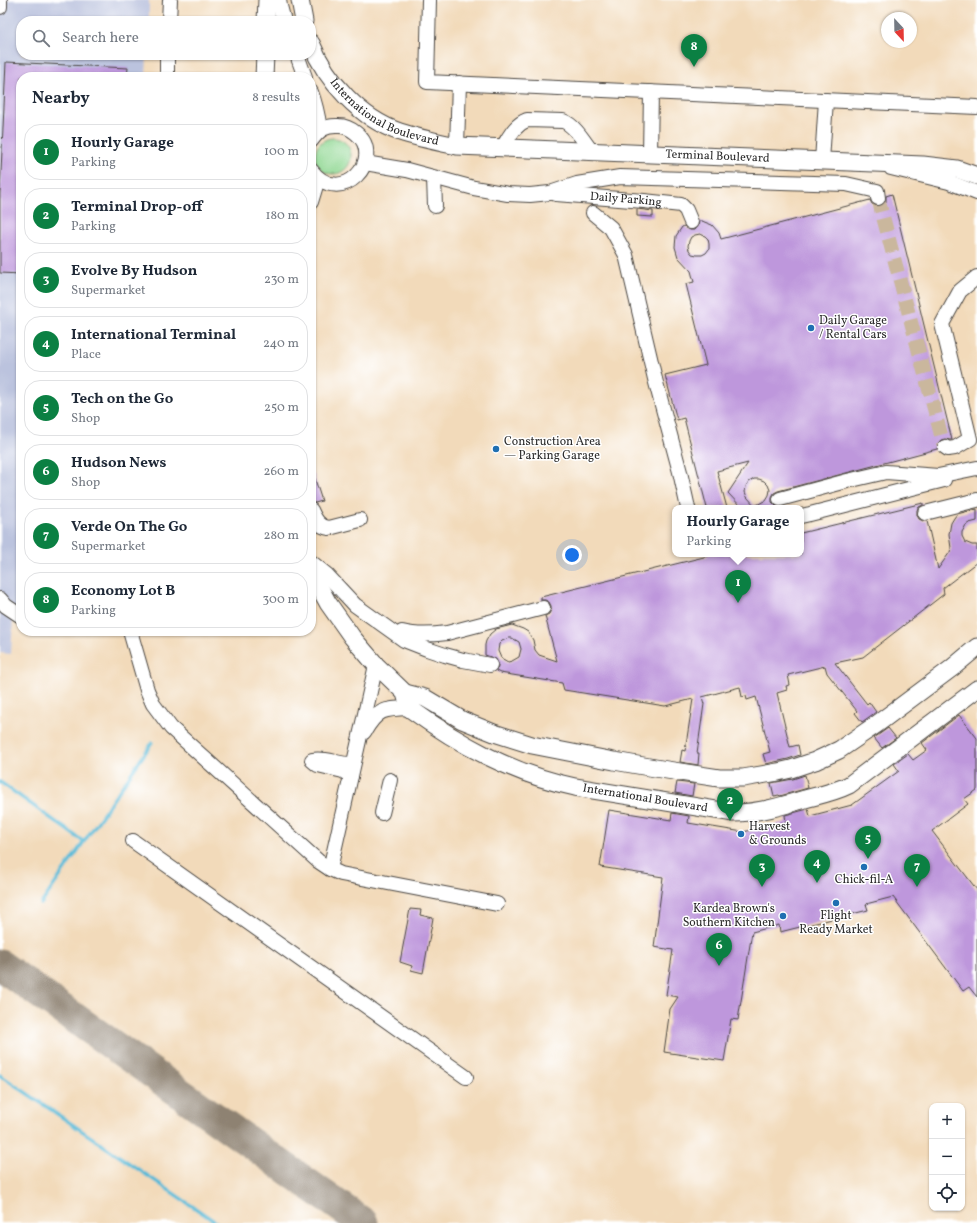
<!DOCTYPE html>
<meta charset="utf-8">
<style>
:root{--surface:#fff;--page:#f6f6f7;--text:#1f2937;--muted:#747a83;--line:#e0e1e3;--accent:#0b8043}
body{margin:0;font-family:Vollkorn,serif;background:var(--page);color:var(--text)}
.controls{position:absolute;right:12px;bottom:12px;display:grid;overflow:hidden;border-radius:8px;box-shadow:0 1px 3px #0004}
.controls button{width:36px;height:36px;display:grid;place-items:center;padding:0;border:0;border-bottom:1px solid var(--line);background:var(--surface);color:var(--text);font:20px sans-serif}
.compass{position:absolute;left:881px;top:12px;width:36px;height:36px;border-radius:50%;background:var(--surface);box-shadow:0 1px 3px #0004;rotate:158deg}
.you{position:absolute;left:572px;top:555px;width:14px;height:14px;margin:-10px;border:3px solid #fff;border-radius:50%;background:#1a73e8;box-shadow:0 0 0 6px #1a73e833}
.badge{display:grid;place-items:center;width:26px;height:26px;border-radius:50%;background:var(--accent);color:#fff;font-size:13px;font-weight:700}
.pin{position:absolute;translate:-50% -33px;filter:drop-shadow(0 1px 2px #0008)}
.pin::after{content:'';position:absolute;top:21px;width:14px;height:12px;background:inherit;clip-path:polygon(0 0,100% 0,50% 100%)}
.popup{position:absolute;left:672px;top:505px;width:132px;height:52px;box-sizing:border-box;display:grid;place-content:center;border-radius:8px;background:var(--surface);filter:drop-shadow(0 1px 3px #0005);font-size:13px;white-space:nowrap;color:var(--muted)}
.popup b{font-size:15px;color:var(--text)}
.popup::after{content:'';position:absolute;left:50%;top:100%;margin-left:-8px;border:8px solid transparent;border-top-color:var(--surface)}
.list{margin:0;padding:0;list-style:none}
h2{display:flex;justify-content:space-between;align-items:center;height:52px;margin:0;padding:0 16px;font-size:17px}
h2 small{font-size:13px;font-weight:400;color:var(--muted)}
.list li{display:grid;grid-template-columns:26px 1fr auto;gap:12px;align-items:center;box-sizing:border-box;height:56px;margin:0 8px 8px;padding:0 8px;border:1px solid var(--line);border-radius:16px}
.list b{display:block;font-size:15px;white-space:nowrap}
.list p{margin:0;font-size:13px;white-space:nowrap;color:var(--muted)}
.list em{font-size:13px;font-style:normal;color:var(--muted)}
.icon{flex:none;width:22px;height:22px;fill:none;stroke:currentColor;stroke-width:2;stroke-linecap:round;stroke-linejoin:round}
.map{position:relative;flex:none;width:977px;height:1223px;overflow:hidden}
.search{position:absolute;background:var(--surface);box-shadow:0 1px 3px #0004;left:16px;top:16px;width:300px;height:44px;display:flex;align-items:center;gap:10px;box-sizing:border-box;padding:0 14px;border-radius:16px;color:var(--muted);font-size:15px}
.panel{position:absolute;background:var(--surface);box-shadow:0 1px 3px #0004;left:16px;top:72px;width:300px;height:564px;border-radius:16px}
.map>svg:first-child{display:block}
.industrial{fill:#bbc3de}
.green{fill:#8fd792;stroke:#5d815e}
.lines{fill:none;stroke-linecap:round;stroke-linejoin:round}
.stream{stroke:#58bad7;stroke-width:3.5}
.taxiway{stroke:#8e8272;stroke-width:31}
.building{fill:#be97dc;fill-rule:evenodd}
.minor-tunnel{stroke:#cab79d;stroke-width:14;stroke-dasharray:14 7;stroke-linecap:butt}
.minor-casing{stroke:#494540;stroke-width:16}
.major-casing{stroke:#494540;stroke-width:19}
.minor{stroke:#fff;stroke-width:14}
.major{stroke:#fff;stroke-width:17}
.poi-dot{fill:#1f6fb2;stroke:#fff;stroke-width:1.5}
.labels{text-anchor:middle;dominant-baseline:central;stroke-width:3;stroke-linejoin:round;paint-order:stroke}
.street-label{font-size:12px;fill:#2b2b2b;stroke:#fff}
.poi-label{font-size:12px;fill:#2b2b2b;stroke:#fff;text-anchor:start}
</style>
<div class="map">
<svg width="977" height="1223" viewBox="0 0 977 1223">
<rect width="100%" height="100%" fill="#fff"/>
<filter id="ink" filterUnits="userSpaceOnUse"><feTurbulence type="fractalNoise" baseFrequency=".025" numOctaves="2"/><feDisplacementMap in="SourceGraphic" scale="8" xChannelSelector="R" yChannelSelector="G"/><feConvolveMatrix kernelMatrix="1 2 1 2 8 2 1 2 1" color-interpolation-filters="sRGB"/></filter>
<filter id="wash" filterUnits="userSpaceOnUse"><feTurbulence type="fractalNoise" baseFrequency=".012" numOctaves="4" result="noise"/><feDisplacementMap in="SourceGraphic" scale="16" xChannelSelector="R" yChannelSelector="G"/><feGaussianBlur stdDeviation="0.9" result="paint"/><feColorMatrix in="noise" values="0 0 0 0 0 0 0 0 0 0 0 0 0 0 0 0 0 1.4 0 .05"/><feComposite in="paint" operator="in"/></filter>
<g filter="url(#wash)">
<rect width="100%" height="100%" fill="#f2daba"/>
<polygon class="industrial" points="0,0 149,0 149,21 21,21 21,55 147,55 146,77 21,77 21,609 13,620 11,654 0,653"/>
<circle class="green" cx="333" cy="156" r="18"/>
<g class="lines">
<g class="stream">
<polyline points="0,782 84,842"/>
<polyline points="41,904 152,743"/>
<polyline points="0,1075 217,1223"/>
</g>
<polyline class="taxiway" points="0,965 363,1223"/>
</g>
<g id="blocks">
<g class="building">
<polygon points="6,62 128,68 127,77 21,77 21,274 0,273 0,194"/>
<path d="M892 194 952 440H950L945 439 941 440 938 443 937 449 778 491 774 493 772 497V502L776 506 774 508H742L728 493 748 463 717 471 727 508H707L684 418 677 420 665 375 706 365 686 284 694 282 691 271 678 257 675 247 676 236 682 227 684 226 690 230H694L698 227 699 221H702L712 225 719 233 721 239 870 200 872 204 874 206H880L883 205 886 202V196ZM700 234 705 236 708 239 709 244V249L706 253 702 255H697L692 254 689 250 688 246 689 241 691 237 695 235ZM754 479H759L764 481 768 485 770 490 769 495 766 500 755 506 747 497 745 492 746 486 749 482Z"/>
<polygon points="637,209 653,211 653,217 637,216"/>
<polygon points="313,473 322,501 315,503 311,502 311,474"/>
<path d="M923 503V505L919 507 917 510V515L919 519 923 521H927L938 569 950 552 951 548 949 534 951 523 954 518 957 514 977 509V521L969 523 966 525 962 532V536L965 542 972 545H977V562L943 588 944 594 863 657 835 663 867 704 869 702 876 712 862 722 855 713 857 711 827 673 825 666 788 675 790 685 786 686 787 690 777 693 790 747 798 745 800 755 788 759 766 764 763 754 770 752 756 697 747 700 746 696 742 697 740 687 702 697 704 704 697 753H699L698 765 680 762 682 750 685 751 693 699 665 706 564 690 562 683 500 673 496 671 498 666V663L496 659 485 655V645L486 641 490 634 496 629 512 625 523 629 528 632 533 640 535 650 539 655 557 661 545 616 549 614 551 610V606L549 602 545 600H541V597L708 556 707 554H801V533ZM509 638H512L519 642 521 649 519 657 512 661 508 662 501 658 498 651 499 644 502 641Z"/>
<polygon points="959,715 977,738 977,790 964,799 968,804 932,831 977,890 977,997 969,987 963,991 893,897 866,904 868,910 780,932 779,925 752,932 738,1020 731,1019 724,1061 664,1052 670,1009 678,997 666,995 673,950 654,947 663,877 600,867 609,810 671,820 672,813 689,816 688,823 743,832 786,822 785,815 808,809 810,816 852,805 899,771 894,764 908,754 913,760 927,750 922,743"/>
<polygon points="888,728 896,738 882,748 874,738"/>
<polygon points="805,775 808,788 780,796 779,795 774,796 771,783 793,779"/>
<polygon points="677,782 694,784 692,796 675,793"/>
<polygon points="410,909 421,910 420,915 433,918 423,973 411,970 412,966 400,962"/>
</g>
</g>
</g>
<g filter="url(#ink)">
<use href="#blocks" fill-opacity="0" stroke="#494540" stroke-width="1"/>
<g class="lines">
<polyline class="minor-tunnel" points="878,198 944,446 945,447"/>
<defs>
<g id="minor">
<polyline points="279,0 280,6 284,21"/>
<polyline points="429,0 427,82 977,107"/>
<polyline points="0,7 0,0"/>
<polyline points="169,21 170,0"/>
<polyline points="297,55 305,77"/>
<polyline points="167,77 167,55"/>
<path d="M311 92C316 105 318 116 320 129"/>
<path d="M311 141C319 130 325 125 339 126 346 126 351 129 356 133 387 158 341 210 311 170"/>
<polyline points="457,146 459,83"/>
<path d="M502 148C509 138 514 125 527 120L563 121C575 125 585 143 592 152"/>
<polyline points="650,154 651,92"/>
<polyline points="822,161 826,100"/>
<polyline points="365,163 407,170 474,188 508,194 530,195 550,193 577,184 620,177 846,184 877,191 878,198"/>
<polyline points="891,168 949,182 977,193"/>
<polyline points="434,178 435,206"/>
<path id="s1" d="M556 194 644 201 681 205 686 210 691 222"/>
<polyline points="311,202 318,179"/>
<polyline points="593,213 611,228 626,255 655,379 680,472 688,508"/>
<polyline points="945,447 948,449 955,448 970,439 942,324 960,291 977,277"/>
<polyline points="780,499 847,481 886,472 938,476 977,468"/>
<path d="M311 510C315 519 319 527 329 528L360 520"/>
<polyline points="925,513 977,500"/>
<polyline points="801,516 810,514 944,480"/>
<polyline points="311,562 327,575 355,605 404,640 427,649 445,655 463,660 490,665"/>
<polyline points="0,599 6,606 21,616"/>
<polyline points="130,631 147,690 153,704 171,728 318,861 330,869 341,874 497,904"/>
<path d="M402 632C417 636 432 635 447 633L543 608"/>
<path d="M364 732C378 709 383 709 409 708"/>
<path d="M351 776 343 771 318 765 312 760C326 757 339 765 353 764"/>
<polyline points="382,813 390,780"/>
<polyline points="133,841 466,1077"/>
<polyline points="330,869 376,665"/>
</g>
<g id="major">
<polyline points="300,0 304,21"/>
<polyline points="266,21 267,0"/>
<path id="s2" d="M311 43C326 81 361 119 400 132 418 138 438 142 457 146L923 165 957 169 977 176"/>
<polyline points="264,77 265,55"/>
<path id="s3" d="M311 572 328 603 352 637 376 665 405 693 409 708C460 745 513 774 575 787L734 813C758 813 782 806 805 799 820 795 835 792 849 785L977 689"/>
<polyline points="405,693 425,698 462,720 494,733 532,745 614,761 667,770 719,778 743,778 778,772 791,769 815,761 839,750 877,724 952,668 977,647"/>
</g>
</defs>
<use href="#minor" class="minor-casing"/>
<use href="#major" class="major-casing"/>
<use href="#minor" class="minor"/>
<use href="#major" class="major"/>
</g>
</g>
<g class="poi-dot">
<circle cx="811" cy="328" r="4"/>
<circle cx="496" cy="449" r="4"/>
<circle cx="741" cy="834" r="4"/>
<circle cx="864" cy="867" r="4"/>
<circle cx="836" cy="903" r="4"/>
<circle cx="783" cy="916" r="4"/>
</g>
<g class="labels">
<g class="street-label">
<text stroke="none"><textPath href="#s2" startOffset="106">International Boulevard</textPath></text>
<text stroke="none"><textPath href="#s2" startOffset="449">Terminal Boulevard</textPath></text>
<text stroke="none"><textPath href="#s1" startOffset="70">Daily Parking</textPath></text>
<text stroke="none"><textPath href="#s3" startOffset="426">International Boulevard</textPath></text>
</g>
<g class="poi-label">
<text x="819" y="321">Daily Garage<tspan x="819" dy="14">/ Rental Cars</tspan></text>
<text x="504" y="442">Construction Area<tspan x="504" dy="14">— Parking Garage</tspan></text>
<text x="749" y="827">Harvest<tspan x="749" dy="14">&amp; Grounds</tspan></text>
<text x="864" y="880" text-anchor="middle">Chick-fil-A</text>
<text x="775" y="909" text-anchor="end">Kardea Brown's<tspan x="775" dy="14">Southern Kitchen</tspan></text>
<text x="836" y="916" text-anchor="middle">Flight<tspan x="836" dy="14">Ready Market</tspan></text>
</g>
</g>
</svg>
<div class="controls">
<button>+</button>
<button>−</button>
<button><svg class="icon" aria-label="locate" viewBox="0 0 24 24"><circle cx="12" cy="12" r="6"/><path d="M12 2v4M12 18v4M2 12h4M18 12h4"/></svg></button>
</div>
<svg class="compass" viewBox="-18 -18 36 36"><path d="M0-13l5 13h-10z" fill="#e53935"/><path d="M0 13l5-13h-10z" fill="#747a83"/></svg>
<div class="you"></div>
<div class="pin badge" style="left:738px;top:603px">1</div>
<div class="popup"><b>Hourly Garage</b>Parking</div>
<div class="pin badge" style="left:730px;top:821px">2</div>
<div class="pin badge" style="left:762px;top:887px">3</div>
<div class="pin badge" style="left:817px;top:883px">4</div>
<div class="pin badge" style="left:868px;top:859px">5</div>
<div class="pin badge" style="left:719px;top:966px">6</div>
<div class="pin badge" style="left:917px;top:887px">7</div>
<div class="pin badge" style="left:694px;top:67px">8</div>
<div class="search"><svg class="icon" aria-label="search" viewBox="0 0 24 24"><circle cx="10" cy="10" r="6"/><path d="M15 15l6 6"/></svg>Search here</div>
<section class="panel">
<h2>Nearby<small>8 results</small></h2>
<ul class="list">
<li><span class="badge">1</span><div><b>Hourly Garage</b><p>Parking</p></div><em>100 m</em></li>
<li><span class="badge">2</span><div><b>Terminal Drop-off</b><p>Parking</p></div><em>180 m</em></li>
<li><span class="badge">3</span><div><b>Evolve By Hudson</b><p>Supermarket</p></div><em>230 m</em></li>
<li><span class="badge">4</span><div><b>International Terminal</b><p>Place</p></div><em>240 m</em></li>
<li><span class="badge">5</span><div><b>Tech on the Go</b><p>Shop</p></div><em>250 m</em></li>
<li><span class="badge">6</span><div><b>Hudson News</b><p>Shop</p></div><em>260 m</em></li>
<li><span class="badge">7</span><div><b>Verde On The Go</b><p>Supermarket</p></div><em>280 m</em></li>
<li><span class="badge">8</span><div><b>Economy Lot B</b><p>Parking</p></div><em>300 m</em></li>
</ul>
</section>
</div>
